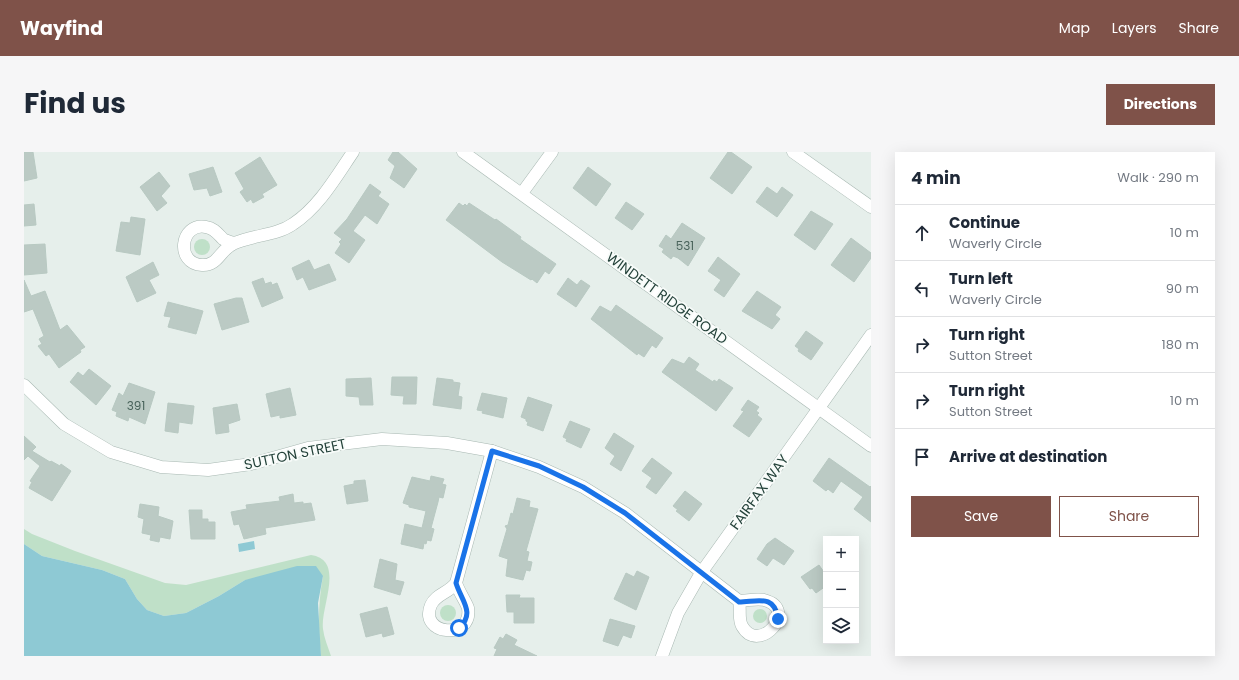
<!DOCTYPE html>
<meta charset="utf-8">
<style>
:root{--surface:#fff;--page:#f6f6f7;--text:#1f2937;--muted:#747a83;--line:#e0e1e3;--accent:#7f5249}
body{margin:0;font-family:Poppins,sans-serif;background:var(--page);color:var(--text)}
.controls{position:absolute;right:12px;bottom:12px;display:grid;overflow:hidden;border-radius:0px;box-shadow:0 4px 16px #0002}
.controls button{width:36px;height:36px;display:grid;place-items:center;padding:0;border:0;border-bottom:1px solid var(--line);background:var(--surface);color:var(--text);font:20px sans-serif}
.stop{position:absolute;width:12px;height:12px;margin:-9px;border:3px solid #1a73e8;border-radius:50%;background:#fff}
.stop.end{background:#1a73e8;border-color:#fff;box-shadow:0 1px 4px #0008}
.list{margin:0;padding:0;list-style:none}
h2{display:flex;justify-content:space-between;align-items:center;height:52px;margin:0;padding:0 16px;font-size:17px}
h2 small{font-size:13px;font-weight:400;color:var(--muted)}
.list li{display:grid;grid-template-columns:26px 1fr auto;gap:12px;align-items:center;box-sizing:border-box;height:56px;padding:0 16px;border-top:1px solid var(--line)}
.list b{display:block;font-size:15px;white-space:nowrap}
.list p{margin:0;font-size:13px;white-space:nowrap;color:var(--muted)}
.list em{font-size:13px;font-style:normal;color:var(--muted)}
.actions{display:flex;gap:8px;padding:12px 16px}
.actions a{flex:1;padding:9px 0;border:1px solid var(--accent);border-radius:0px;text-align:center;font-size:14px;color:var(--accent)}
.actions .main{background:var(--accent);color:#fff}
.icon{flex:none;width:22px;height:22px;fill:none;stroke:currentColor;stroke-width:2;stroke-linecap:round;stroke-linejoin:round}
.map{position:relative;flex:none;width:847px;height:504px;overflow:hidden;border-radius:0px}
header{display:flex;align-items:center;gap:24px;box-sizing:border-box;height:56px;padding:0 20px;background:var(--accent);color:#fff}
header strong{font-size:19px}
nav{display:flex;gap:22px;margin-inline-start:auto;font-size:14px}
.intro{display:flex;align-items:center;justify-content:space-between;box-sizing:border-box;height:96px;padding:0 24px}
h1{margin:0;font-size:28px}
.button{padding:10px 18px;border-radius:0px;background:var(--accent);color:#fff;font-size:14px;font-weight:700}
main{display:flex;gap:24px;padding:0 24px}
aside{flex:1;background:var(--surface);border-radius:0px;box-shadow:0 4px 16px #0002}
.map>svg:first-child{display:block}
.green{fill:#bfe0c8}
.water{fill:#8ec9d4}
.building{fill:#bbcac4;stroke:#b8c9c2}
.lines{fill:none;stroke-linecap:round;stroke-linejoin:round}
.minor-casing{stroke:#a8b8b2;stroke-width:13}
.minor{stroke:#fff;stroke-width:12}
.route{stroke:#1a73e8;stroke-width:5}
.labels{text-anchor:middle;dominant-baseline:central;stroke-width:3.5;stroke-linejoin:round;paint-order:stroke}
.number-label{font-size:12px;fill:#4a645c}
.street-label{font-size:14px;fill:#24423a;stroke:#f7fbf9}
</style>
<header>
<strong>Wayfind</strong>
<nav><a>Map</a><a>Layers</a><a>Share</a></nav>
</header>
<div class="intro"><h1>Find us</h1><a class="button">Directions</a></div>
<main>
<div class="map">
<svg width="847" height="504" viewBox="0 0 847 504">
<rect width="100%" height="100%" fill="#e6efeb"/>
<g class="green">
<circle cx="178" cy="95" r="8"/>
<path d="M0 377 8 382 51 399 141 431 162 433 287 403C322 408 296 455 299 477 300 486 304 495 307 504H297C294 476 294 451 299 424L221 428 195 444 162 461 140 464 123 458 113 447 101 427 78 418 18 404 0 392Z"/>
<circle cx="424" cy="461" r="8"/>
<circle cx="736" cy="464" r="7"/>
</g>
<g class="water">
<polygon points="230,389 231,397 215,400 214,392"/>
<polygon points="0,392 18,404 78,418 101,427 113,447 123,458 140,464 162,461 195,444 221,428 273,414 292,414 299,424 294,451 297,504 0,504"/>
</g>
<g class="building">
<polygon points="0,0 9,0 13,26 0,29"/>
<polygon points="369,0 374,0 393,17 380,36 366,26 371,14 364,8"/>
<polygon points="704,0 707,0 728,15 708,42 686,26"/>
<polygon points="236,5 253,33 238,42 240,45 229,51 227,47 223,50 216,40 220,37 211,21"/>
<polygon points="189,15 198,40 186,44 183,36 170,38 165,22"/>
<polygon points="564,15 587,32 572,54 549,36"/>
<polygon points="135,20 146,34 137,44 143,51 133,59 116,35"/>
<polygon points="346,32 357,40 354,44 365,52 353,72 341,63 329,79 341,88 325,111 311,101 317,92 315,90 318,87 310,81 323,67"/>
<polygon points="743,35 753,42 758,35 769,43 753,65 732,50"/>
<polygon points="602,50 620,62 608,78 591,66"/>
<polygon points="435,51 439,54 441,52 443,54 445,51 471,68 472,67 497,85 496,87 532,112 525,122 521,119 513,131 508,127 507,128 478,110 422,68"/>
<polygon points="10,52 12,73 0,74 0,53"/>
<polygon points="787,59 809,72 791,98 770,83"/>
<polygon points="107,65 121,67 116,103 92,99 97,70 106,71"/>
<polygon points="658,71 681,86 664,114 654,106 649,104 647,107 638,100 640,97 635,94 642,83 647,87"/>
<polygon points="827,86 847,101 847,106 830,130 807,113"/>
<polygon points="21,92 23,121 0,123 0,93"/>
<polygon points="694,105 716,122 700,145 690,138 697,128 684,119"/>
<polygon points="285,108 290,118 305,112 312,128 285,138 279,125 273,128 268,116"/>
<polygon points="129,110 135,123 125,128 132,141 113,150 102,125"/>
<polygon points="239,126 241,132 247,130 248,133 253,131 259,146 238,155 228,130"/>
<polygon points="544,126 553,133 557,128 566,134 552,155 533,142"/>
<polygon points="0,128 7,144 21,139 36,178 43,173 61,195 56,198 57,200 35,216 25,202 22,204 14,194 18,192 15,187 20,184 9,157 0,160"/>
<polygon points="733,139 757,155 751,163 756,167 748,177 718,159"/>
<polygon points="212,146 218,146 225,170 198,178 190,152"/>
<polygon points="144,150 179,159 172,182 144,175 147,165 140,164"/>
<polygon points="592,153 639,186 632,196 628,193 620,205 614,201 613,203 567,167 576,154 587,160"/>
<polygon points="782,179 799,191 787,208 774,199 775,197 771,194"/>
<polygon points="665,205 675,212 671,218 689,230 690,228 693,230 695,227 709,236 692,259 638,220 648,207 660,212"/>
<polygon points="65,217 87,234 72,253 46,230 54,220 59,224"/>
<polygon points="368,225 393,225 392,252 379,252 380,244 367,243"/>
<polygon points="347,226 349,253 336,253 335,245 322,244 322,227"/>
<polygon points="413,226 429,228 429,230 436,231 434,244 438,245 437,257 409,253"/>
<polygon points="105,231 131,240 121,272 105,265 104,269 92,264 93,260 88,258 95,241 99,244"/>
<polygon points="266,236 272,263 256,266 256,263 247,265 242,242"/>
<polygon points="458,241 483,246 479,266 458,261 459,259 453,258"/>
<polygon points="504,245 528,253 519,279 503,273 504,270 502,269 502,267 497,265"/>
<polygon points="724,248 735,255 732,259 735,261 733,263 738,267 725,285 709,274 720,259 717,258"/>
<polygon points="144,251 170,254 168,272 155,270 154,281 141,279"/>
<polygon points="213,252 216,268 204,272 205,280 192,282 189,256"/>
<polygon points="546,269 566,277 557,296 542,289 543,287 539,285"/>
<polygon points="590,281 610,294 597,319 586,312 591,304 581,296"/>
<polygon points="0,284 12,295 8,299 26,310 27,309 36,314 37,312 47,319 28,349 5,336 8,330 6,329 16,314 4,304 0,308"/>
<polygon points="628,306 648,321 632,342 622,335 628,326 618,319"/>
<polygon points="805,306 846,335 847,334 847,370 830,357 839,345 835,342 817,329 809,341 804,337 802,339 789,329"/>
<polygon points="407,324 420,327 418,332 422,333 419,346 415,345 414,350 407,376 410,377 407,389 403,388 402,392 400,391 399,397 377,392 381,372 398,376 402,359 385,355 385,353 379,351 388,325 406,329"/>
<polygon points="341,328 344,349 323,352 320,334 330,332 330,329"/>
<polygon points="661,339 678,352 665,369 652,359 654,358 649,354"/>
<polygon points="269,342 270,351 279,350 279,352 287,351 291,368 241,376 242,382 220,387 215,372 210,373 207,360 223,357 222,353 256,349 255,345"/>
<polygon points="493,346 506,349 505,355 514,357 502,399 505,400 503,409 508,410 506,419 502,418 499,428 482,424 484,407 475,404 483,377 481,374 484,373 487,361 489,362"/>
<polygon points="116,352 135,355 134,364 149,369 146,387 136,385 135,390 126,388 127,383 118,381 120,367 114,365"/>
<polygon points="165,358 178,358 178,367 184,367 184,370 191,370 191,387 167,387"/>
<polygon points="751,386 770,399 760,413 749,406 743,414 733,407 743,392"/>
<polygon points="356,407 373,412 371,428 380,430 376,443 350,435"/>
<polygon points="795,413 802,423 802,434 792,441 788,436 786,437 777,425"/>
<polygon points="613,419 625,425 612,458 590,447 602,421 610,425"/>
<polygon points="482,443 496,443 495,446 510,446 510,471 490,471 490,460 483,460"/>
<polygon points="363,455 370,482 359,485 358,481 342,485 336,462"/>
<polygon points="586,467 611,474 607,486 599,483 594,494 579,489"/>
<polygon points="482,482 493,488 490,493 513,504 470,504 473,497 470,496 476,485 479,487"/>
</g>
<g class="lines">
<defs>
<g id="minor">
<polyline points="439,0 847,294"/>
<polyline points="769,0 847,55"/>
<polyline points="498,41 528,0"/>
<path d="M210 91C207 90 202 89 199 87 194 82 190 76 182 75 156 70 151 112 178 113 194 114 196 98 209 92 227 83 252 84 269 72 295 55 312 25 329 0"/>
<path d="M0 233 40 272 87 300 137 315 184 318 227 312 284 296 358 287 423 291 468 299 515 315 559 335 601 361 715 449C717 457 714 467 718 474 735 504 776 457 740 448 732 446 723 449 715 449"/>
<path d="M432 431C435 440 442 450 444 456 449 489 394 483 407 453 412 442 425 441 432 431L468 299"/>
<polyline points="638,504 654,461 677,421 847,183"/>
</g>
</defs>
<use href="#minor" class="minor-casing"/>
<use href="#minor" class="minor"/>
</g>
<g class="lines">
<path class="route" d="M435 476C452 461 437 448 432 431L468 299 515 314 559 335 601 361 715 450C732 450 751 441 754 467"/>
</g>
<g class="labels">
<g class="number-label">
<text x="661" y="93">531</text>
<text x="112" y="253">391</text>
</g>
<g class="street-label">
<text transform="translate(643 146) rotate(36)">WINDETT RIDGE ROAD</text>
<text transform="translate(271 302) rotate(-12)">SUTTON STREET</text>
<text transform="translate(735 340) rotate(-54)">FAIRFAX WAY</text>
</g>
</g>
</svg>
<div class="controls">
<button>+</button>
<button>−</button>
<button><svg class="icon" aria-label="layers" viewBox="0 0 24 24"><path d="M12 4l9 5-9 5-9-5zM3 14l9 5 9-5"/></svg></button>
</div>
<div class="stop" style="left:435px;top:476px"></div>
<div class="stop end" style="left:754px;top:467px"></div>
</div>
<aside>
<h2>4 min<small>Walk · 290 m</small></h2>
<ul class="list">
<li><svg class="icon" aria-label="ahead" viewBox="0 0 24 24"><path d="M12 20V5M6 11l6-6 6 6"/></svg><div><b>Continue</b><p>Waverly Circle</p></div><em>10 m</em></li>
<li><svg class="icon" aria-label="left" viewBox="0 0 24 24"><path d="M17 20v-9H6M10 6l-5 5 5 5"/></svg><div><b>Turn left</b><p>Waverly Circle</p></div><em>90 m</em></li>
<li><svg class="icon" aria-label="right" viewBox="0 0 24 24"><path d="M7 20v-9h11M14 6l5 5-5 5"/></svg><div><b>Turn right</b><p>Sutton Street</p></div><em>180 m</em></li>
<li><svg class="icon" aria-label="right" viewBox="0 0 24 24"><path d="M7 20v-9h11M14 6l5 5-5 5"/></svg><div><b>Turn right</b><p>Sutton Street</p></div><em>10 m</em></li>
<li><svg class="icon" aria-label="arrive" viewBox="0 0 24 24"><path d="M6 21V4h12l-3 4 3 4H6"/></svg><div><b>Arrive at destination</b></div></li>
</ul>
<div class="actions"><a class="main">Save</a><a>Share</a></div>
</aside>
</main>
